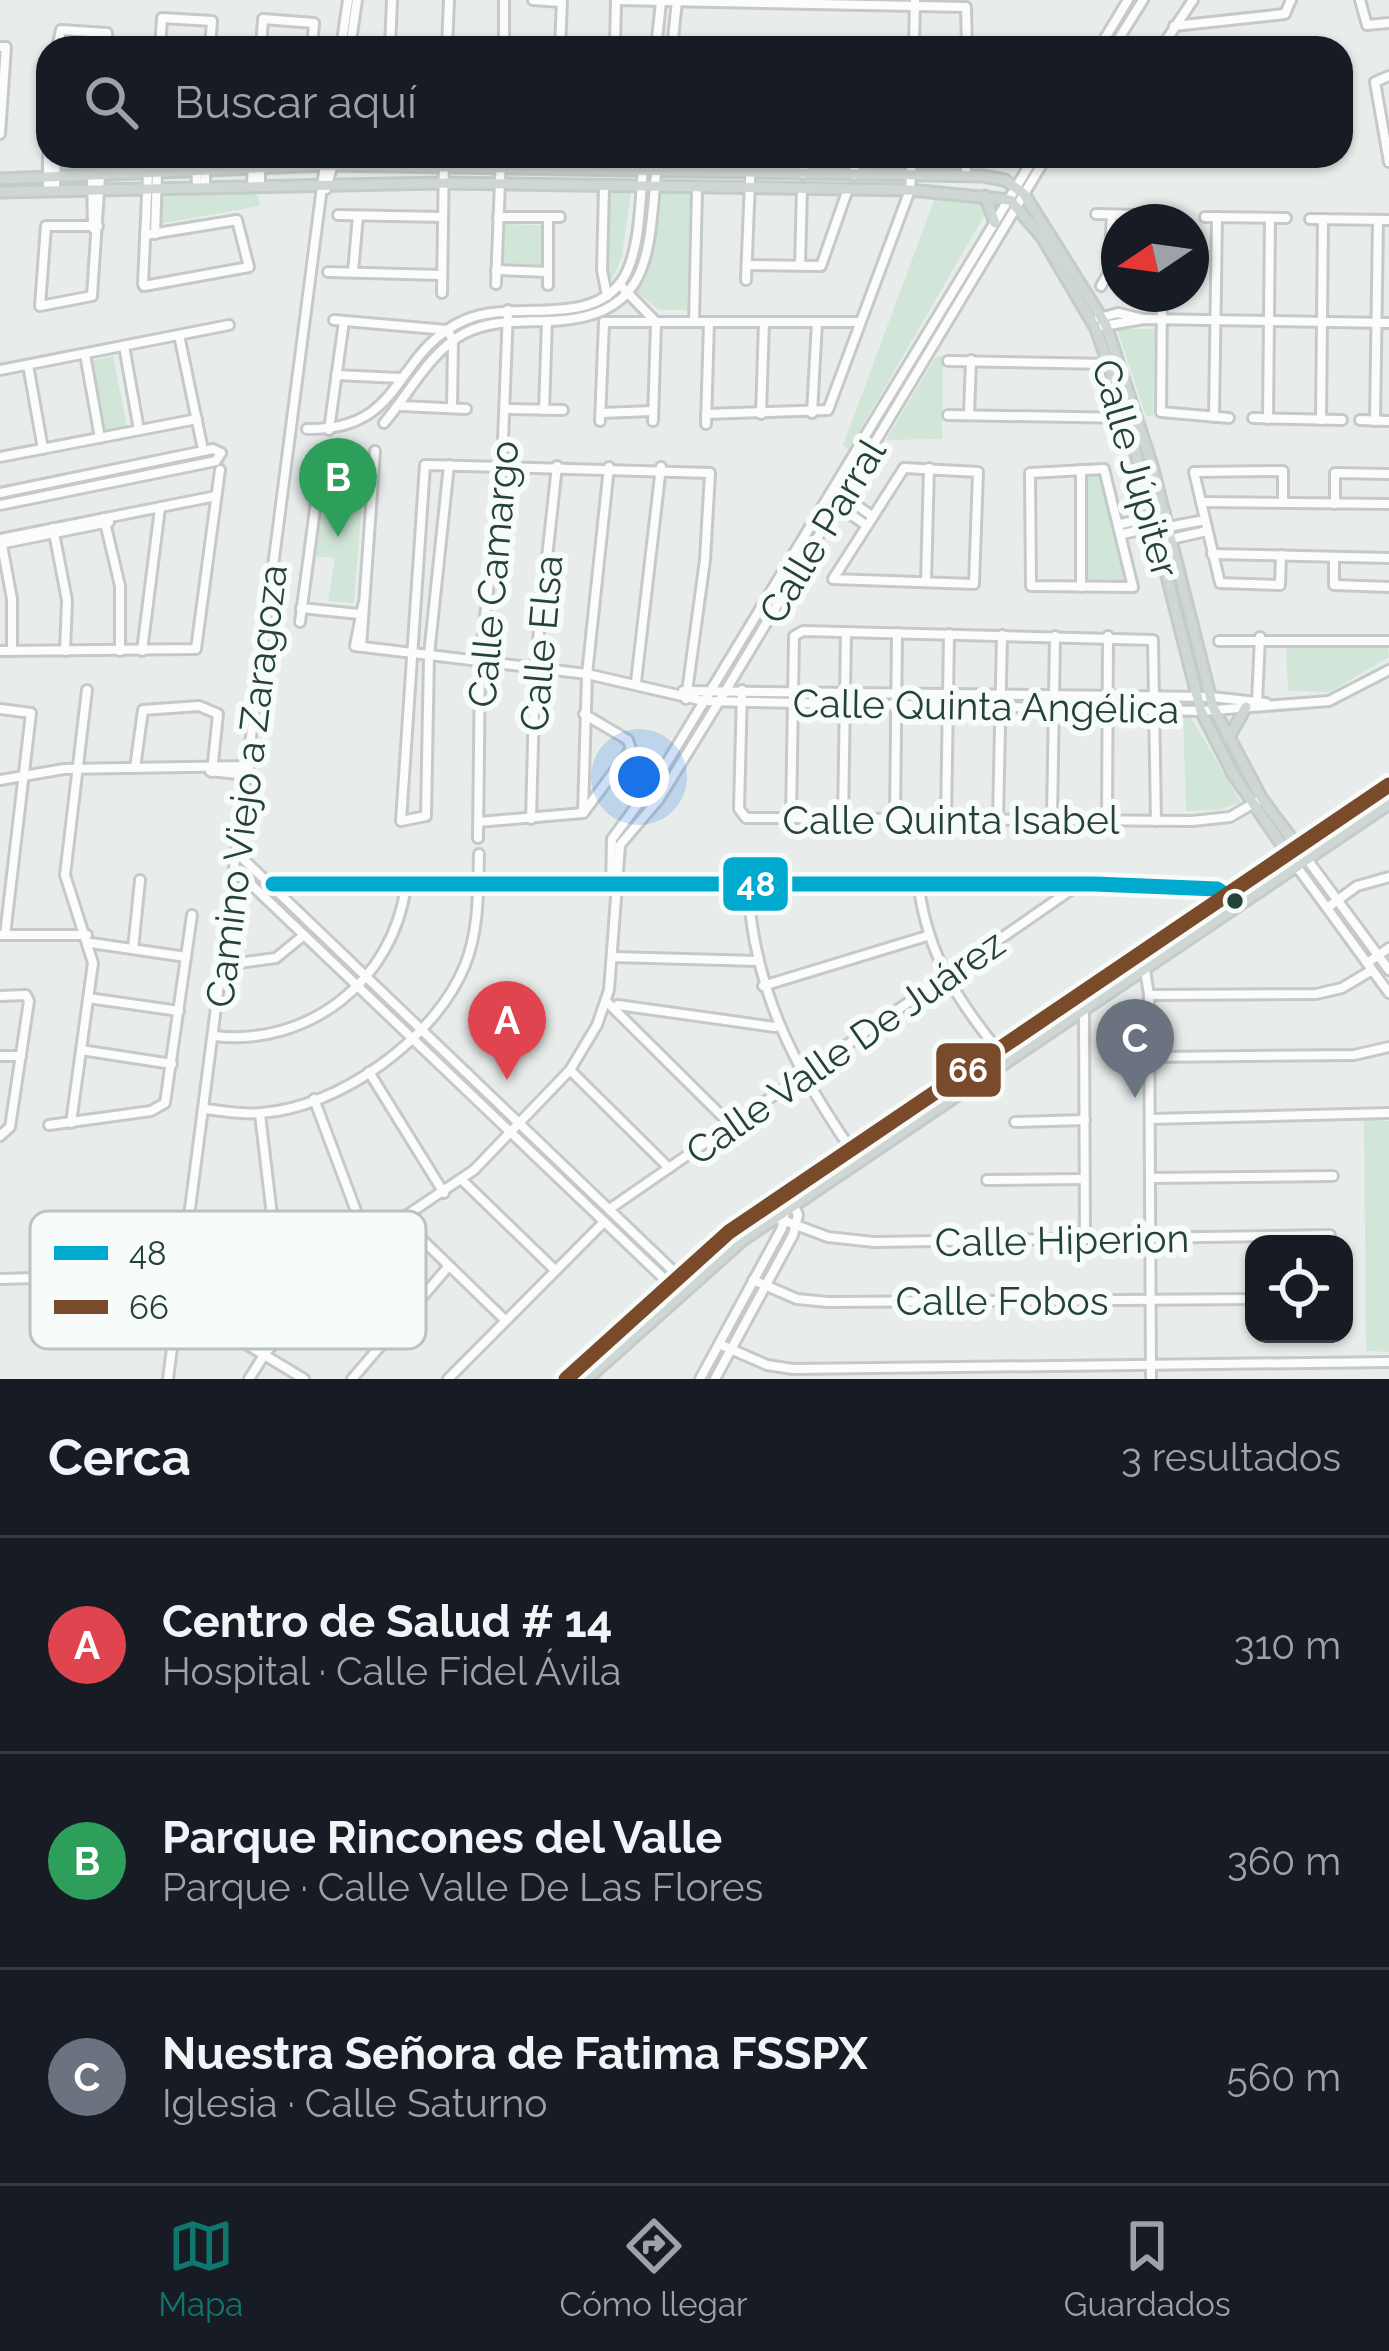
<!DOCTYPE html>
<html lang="es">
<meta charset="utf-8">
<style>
:root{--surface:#171b24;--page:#242831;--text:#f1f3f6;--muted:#9ea1a6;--line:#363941;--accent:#0f766e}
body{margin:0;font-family:Raleway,sans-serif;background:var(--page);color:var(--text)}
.controls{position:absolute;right:36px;bottom:36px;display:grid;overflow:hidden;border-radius:24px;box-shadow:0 3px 9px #0004}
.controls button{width:108px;height:108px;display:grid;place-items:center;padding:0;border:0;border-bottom:3px solid var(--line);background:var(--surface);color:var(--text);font:60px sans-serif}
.compass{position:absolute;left:1101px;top:204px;width:108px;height:108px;border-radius:50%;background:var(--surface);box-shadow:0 3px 9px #0004;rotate:257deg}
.you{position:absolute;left:639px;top:777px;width:42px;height:42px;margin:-30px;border:9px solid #fff;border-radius:50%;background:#1a73e8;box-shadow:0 0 0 18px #1a73e833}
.badge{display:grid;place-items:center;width:78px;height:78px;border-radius:50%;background:var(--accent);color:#fff;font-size:39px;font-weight:700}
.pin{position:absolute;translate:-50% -99px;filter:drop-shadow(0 3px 6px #0008)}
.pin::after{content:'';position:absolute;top:63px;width:42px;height:36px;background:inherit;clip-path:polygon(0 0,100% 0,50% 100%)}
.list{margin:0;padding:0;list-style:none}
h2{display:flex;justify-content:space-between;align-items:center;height:156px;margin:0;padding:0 48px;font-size:51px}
h2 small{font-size:39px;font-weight:400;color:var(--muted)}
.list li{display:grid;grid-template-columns:78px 1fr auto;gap:36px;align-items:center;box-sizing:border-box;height:216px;padding:0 48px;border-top:3px solid var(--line)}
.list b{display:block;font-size:45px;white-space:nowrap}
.list p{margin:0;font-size:39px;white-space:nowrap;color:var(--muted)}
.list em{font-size:39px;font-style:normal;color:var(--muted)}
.icon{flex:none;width:66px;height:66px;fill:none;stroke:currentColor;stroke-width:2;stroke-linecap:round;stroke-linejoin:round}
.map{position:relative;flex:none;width:1389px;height:1379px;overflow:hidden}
.search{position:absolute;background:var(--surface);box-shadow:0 3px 9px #0004;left:36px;right:36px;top:36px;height:132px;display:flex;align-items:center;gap:30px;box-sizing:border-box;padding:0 42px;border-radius:36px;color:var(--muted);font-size:45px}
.sheet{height:804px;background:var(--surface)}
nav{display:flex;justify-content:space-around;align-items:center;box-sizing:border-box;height:168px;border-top:3px solid var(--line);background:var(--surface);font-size:33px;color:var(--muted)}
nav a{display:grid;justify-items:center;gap:6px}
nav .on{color:var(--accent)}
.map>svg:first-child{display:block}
.green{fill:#d1e6d8}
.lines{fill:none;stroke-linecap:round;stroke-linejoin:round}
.minor-casing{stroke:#c5cac8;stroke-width:14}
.major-casing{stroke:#c3ccc9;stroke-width:15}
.minor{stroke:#fcfcfc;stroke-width:8}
.major{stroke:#cfd7d5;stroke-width:9}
.bus-1-casing{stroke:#f7fbf9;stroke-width:24}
.bus-2-casing{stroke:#f7fbf9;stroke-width:24}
.bus-1{stroke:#00a9ce;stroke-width:15}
.bus-2{stroke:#7a4b2a;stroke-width:15}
.bus-dot{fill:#24423a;stroke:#f7fbf9;stroke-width:4.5}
.labels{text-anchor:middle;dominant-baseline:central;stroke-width:12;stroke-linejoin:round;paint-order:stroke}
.street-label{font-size:39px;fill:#24423a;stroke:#f7fbf9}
.key{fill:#f7fbf9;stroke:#b8c4c0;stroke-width:3}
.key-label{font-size:33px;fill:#24423a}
.line-badge{stroke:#f7fbf9;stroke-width:4.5}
.badge-label{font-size:33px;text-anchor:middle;font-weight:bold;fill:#fff}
</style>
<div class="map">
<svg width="1389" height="1379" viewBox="0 0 1389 1379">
<rect width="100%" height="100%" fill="#e8edeb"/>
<g class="green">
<polygon points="60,156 190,156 189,167 58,171"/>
<polygon points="606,192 631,193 622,256 613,278 607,277"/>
<polygon points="657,192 690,193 687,310 659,310 636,292 647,271"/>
<polygon points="257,193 260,206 159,224 160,194"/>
<polygon points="935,198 982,201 987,211 849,449 843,445"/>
<polygon points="500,224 543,225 542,267 499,265"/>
<polygon points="1117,329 1155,329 1153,416 1146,416"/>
<polygon points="113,356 127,426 105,431 89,361"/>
<polygon points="943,356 942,439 886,440 936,357"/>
<polygon points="1103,473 1125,583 1081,581 1086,477"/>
<polygon points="346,481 358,481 363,489 354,603 328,601 335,558 315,556 319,515 340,518"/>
<polygon points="1286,646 1388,647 1389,657 1330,692 1288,691"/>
<polygon points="1183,715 1190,716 1241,802 1219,810 1186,811"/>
<polygon points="1364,1119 1389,1121 1389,1352 1366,1351"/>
</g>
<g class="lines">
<defs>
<g id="minor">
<polyline points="533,0 561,2"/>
<polyline points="616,0 966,7 967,48"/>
<polyline points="1360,0 1367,25 1389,23"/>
<polyline points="1174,26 1285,14 1291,0"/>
<polyline points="700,43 700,48"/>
<polyline points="753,44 753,48"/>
<polyline points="0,47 6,47 0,134"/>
<polyline points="57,48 61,30 107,33 108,48"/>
<polyline points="160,48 162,18 212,21 210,48"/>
<polyline points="261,48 263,19 314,23 312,48"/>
<polyline points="341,48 348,0"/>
<polyline points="350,48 357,0"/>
<polyline points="390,48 392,0"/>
<polyline points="447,48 449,0"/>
<polyline points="504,48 504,0"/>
<polyline points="560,48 562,0"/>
<polyline points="615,48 616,0"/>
<polyline points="656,48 661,2"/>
<polyline points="672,48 677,1"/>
<polyline points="859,48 859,46"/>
<polyline points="914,48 915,0"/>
<polyline points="1099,48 1128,0"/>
<polyline points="1113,48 1143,0"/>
<polyline points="1161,48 1193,0"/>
<polyline points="1389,76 1375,82 1389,162"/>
<polyline points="196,156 197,187"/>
<polyline points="205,156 205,187"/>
<polyline points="697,160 697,156"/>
<polyline points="803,174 804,156"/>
<polyline points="854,175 855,156"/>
<polyline points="92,176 93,228"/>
<polyline points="966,176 966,156"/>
<polyline points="260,185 260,156"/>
<polyline points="252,186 253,156"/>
<polyline points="604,187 602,270 607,296"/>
<polyline points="48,189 48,156"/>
<polyline points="55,189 56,156"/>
<polyline points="326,189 335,156"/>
<polyline points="1096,214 1176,216"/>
<polyline points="338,215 443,217"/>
<polyline points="498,217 560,217"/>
<polyline points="1205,217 1286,218"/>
<polyline points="1310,219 1389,220"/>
<polyline points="98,226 46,226 40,306 92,296 100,176"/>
<polyline points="155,234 157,174"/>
<polyline points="145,235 237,220 249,267 144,286 143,284 148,174"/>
<polyline points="747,265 821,266 848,189"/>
<polyline points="800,266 802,188"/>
<polyline points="496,270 548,272"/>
<polyline points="328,272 442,275"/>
<polyline points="353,272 358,216"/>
<polyline points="746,280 751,156"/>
<polyline points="496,284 501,156"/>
<polyline points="619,284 656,322 653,421"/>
<polyline points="548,285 548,217"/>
<polyline points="1101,286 1109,272 1112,215"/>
<polyline points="442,293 444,156"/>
<polyline points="1162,294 1161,412 1229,418"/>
<polyline points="1099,318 1118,313 1143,319"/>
<polyline points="334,320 447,330 453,340 452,408"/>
<polyline points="604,322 858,322"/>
<polyline points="694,322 697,189"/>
<polyline points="1103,326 1144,319 1389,323"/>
<polyline points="179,335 202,445"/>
<polyline points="124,346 139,430"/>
<polyline points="85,354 100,438"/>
<polyline points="948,361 1109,364"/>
<polyline points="28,365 43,449"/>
<polyline points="0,370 229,325"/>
<polyline points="336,375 400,378"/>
<polyline points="401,406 466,409"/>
<polyline points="506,409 563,410"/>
<polyline points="544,410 547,321"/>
<polyline points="601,413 653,411"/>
<polyline points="812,413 817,322"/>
<polyline points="706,414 828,410 910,190 912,156"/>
<polyline points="761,414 764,322"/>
<polyline points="969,414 971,360"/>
<polyline points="948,415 1132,418"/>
<polyline points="1214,417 1217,217"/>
<polyline points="1253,418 1342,420"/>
<polyline points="1268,419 1270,218"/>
<polyline points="1321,420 1323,219"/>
<polyline points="1360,420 1389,421"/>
<polyline points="600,421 604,322"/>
<polyline points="1375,421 1378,220"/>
<path d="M384 423C409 394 430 351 465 333 491 320 518 322 547 321 660 318 647 245 658 156"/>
<polyline points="706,424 709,322"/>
<path d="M307 429C406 431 391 353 465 320 512 299 587 328 621 282 642 253 640 191 644 156"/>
<polyline points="329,430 344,321"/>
<polyline points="0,457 197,419"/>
<polyline points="449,465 429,655 426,816 401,821 425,465 427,465 710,473 705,560 686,699"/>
<polygon points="904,468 978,472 974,584 833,579"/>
<polygon points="1104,469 1133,587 1031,586 1030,473"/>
<polyline points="1081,470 1081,587"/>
<polyline points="321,471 372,475"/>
<polyline points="0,493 213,449 221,453"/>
<polyline points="843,496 872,516"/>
<polyline points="828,499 866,525"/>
<polyline points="1201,502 1389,504"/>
<polyline points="1335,504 1335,473 1389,474"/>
<polyline points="0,505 216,461 221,453"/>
<polyline points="104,518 120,586 120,651"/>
<polyline points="1121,524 1165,513"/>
<polyline points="1168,527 1205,520"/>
<polyline points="53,528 67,600 65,651"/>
<polyline points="1123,534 1157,526"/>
<polyline points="0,539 216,496"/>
<polyline points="1171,539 1207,531"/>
<polyline points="0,544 109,522"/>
<polyline points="2,545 12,599 12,651"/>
<polyline points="1212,554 1389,558"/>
<polyline points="1281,555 1280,585 1220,583 1194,472 1283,471 1283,503"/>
<polyline points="1334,557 1334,585 1389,587"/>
<polyline points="926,582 929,468"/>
<polyline points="363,605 355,646 587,674 704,701 1201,711 1329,701 1389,670"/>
<polyline points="301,608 359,614"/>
<polyline points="300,622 322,457"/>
<polyline points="1219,641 1389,641"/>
<polyline points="361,647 375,451"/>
<polyline points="0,651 196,649 220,470"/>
<polyline points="142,651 160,508"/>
<polyline points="636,682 661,467"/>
<polyline points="742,690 739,809 746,818 1192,821 1230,817 1256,802"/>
<polyline points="683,691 1211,697 1266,703"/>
<polyline points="1257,702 1260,637"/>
<polyline points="0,709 31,713 5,935"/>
<polyline points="135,768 143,710 199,706 218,714 212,772"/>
<polyline points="210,771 247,775"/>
<polyline points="0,780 64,769 249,766"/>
<polyline points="584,812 631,749 628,740 584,714"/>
<polyline points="583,813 587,674 609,467"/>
<polyline points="531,819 535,668 557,466"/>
<polyline points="791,819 794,636 803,631 1153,640 1156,821"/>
<polyline points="843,819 846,632"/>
<polyline points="895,820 897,633"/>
<polyline points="946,820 949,634"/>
<polyline points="998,820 1002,635"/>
<polyline points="1052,820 1055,636"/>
<polyline points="1107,820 1108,636"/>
<polyline points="479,822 583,813"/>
<polyline points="478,838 480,662 502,466 508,310"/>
<polyline points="238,854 689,1286"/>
<polyline points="1307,859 1389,970"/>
<polyline points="1297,867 1389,993"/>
<polyline points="237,871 680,1294"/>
<polyline points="273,884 1095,884 1217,889 1239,905"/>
<path d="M748 887C754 989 793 1065 850 1148L866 1156"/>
<path d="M919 888C928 954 956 998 997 1049"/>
<polyline points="611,889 612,839 660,774 1035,156"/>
<polyline points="1327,908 1357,886 1389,877"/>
<polyline points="1,935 87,935"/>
<polyline points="91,943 186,957"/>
<polyline points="133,949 140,880"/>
<polyline points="1142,951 1149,995 1151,1379"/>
<polyline points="613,957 758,961"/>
<polyline points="1367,963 1389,948"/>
<polyline points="222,965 276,958 304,935"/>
<polyline points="763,986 927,936"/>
<polyline points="1149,995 1316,994 1342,988 1372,970"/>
<polyline points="0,996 26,995 29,1001 10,1127 0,1136"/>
<polyline points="88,998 179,1011"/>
<polyline points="606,1001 732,1126"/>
<polyline points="618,1005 775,1027"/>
<polyline points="1084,1009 1085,1239"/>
<path d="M214 1036C309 1047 394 980 406 885"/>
<polyline points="81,1050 172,1064"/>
<polyline points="0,1056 21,1056"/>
<polyline points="1149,1057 1354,1055 1389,1047"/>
<polyline points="570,1070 669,1168"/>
<polyline points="369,1072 444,1193"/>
<path d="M205 1109C224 1111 243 1115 261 1113 339 1108 436 1038 465 965 479 931 478 891 479 854"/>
<polyline points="260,1114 277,1258"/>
<polyline points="1150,1119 1389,1113"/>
<polyline points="1015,1122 1085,1120"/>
<polyline points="71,1123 93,963 65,875 87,690"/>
<polyline points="49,1125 151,1111 165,1103 192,915"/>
<polyline points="1150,1178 1333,1176"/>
<polyline points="462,1180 555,1270"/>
<polyline points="987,1180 1084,1179"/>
<polyline points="611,1208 1078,885"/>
<polyline points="777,1218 828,1237 874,1242 1330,1235"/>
<polyline points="401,1219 504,1319"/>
<polyline points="182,1258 277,1258 322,1250 401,1219 474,1170 570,1070 597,1025 609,990 620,845 659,799 720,700 1047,156"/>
<polyline points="0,1279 180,1274"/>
<polyline points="753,1280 797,1299 828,1302 1254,1299"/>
<polyline points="176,1319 213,1324 304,1379"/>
<polyline points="719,1344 767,1365 793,1369 1389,1362"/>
<polyline points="168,1379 326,156"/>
<polyline points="249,1379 266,1352 364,1245 365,1235 314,1099"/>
<polyline points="352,1379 448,1267"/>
<polyline points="448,1379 604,1222"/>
<polyline points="700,1379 782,1228 785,1211 775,1199"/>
<polyline points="715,1379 793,1235 798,1215 787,1191"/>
</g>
<g id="major">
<polyline points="0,179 324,165 983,176 1005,180 1024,194 1106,325 1152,465 1213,707 1262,799 1307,859"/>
<polyline points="0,192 443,183 910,190 1010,200 1042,237 1096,329 1127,418 1201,711 1233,774 1297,867"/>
<polyline points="985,196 995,223"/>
<polyline points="1228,739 1246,707"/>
<polyline points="566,1379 729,1232 1389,785"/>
<polyline points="587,1379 743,1240 1389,804"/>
</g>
</defs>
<use href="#minor" class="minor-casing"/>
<use href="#major" class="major-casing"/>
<use href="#minor" class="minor"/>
<use href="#major" class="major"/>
<defs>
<polyline id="bus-1" points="273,884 1095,884 1217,889 1235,901"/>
<polyline id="bus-2" points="566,1379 729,1232 1389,785"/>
</defs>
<use href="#bus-1" class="bus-1-casing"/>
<use href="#bus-2" class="bus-2-casing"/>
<use href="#bus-1" class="bus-1"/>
<use href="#bus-2" class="bus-2"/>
</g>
<circle class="bus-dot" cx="1235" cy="901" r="10"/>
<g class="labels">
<g class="street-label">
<text transform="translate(1136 468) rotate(74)">Calle Júpiter</text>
<text transform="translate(822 531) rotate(-59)">Calle Parral</text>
<text transform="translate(493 574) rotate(-85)">Calle Camargo</text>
<text transform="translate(541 643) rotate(-85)">Calle Elsa</text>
<text transform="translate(986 706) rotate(1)">Calle Quinta Angélica</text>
<text transform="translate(246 786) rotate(-83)">Camino Viejo a Zaragoza</text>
<text x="951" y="820">Calle Quinta Isabel</text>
<text transform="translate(845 1047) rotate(-35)">Calle Valle De Juárez</text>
<text transform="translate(1062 1240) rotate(-1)">Calle Hiperion</text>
<text x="1002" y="1301">Calle Fobos</text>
</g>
</g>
<rect x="30" y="1211" width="396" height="138" rx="18" class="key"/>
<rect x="54" y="1246" width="54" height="14" fill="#00a9ce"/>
<rect x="54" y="1300" width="54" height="14" fill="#7a4b2a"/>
<g class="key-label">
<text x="129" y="1265">48</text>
<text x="129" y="1319">66</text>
</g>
<g class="line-badge">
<rect x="721" y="855" width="69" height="58" rx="12" fill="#00a9ce"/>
<rect x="934" y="1041" width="69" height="58" rx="12" fill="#7a4b2a"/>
</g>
<g class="badge-label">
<text x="756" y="896">48</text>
<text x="968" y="1082">66</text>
</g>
</svg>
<div class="controls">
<button><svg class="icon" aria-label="locate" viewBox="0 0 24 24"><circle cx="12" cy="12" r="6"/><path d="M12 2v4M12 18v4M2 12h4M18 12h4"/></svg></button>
</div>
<svg class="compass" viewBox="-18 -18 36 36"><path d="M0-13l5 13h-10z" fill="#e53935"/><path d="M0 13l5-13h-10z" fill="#9ea1a6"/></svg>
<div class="you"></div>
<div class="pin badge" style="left:507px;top:1080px;background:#e0444e">A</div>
<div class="pin badge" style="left:338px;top:537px;background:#2e9e5b">B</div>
<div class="pin badge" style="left:1135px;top:1098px;background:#6b7280">C</div>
<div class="search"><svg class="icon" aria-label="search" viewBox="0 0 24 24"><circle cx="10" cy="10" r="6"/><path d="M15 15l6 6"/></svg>Buscar aquí</div>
</div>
<section class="sheet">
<h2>Cerca<small>3 resultados</small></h2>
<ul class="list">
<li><span class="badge" style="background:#e0444e">A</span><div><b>Centro de Salud # 14</b><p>Hospital · Calle Fidel Ávila</p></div><em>310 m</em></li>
<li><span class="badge" style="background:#2e9e5b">B</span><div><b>Parque Rincones del Valle</b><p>Parque · Calle Valle De Las Flores</p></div><em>360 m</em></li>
<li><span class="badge" style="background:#6b7280">C</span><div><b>Nuestra Señora de Fatima FSSPX</b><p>Iglesia · Calle Saturno</p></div><em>560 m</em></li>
</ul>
</section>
<nav>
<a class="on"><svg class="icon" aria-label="map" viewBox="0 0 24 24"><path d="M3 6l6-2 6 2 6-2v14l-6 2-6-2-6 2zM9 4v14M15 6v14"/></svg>Mapa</a>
<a><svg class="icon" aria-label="directions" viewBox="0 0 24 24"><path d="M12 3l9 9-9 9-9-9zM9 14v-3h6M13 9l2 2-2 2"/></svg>Cómo llegar</a>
<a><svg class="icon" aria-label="saved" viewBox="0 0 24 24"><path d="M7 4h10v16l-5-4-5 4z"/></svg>Guardados</a>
</nav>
